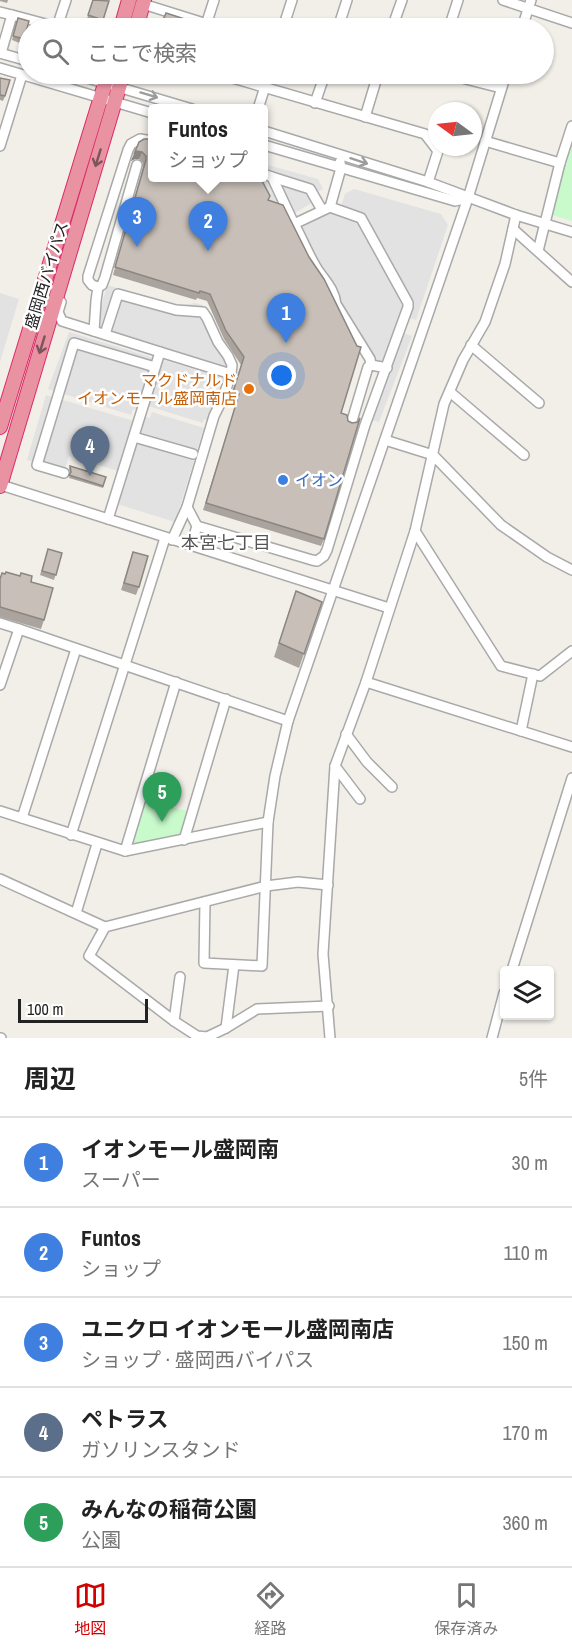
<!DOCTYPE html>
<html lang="ja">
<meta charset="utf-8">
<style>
:root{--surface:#fff;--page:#f2f2f2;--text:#222;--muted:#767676;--line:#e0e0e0;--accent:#d40000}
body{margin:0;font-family:"Archivo Narrow","Noto Sans JP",sans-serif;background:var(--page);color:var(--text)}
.controls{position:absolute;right:18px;bottom:18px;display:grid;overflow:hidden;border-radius:6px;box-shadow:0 2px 4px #0004}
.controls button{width:54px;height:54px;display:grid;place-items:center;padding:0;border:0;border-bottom:2px solid var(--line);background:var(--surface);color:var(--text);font:30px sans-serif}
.compass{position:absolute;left:428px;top:102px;width:54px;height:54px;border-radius:50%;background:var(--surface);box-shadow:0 2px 4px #0004;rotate:285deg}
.scale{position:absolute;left:18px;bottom:15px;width:130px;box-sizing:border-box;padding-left:6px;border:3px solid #222;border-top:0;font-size:16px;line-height:21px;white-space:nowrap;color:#222;-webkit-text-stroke:4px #fff;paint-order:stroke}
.you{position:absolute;left:282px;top:376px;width:21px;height:21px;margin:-15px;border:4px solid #fff;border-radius:50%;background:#1a73e8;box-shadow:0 0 0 9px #1a73e833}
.badge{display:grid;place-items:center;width:39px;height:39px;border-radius:50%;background:var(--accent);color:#fff;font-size:20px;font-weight:700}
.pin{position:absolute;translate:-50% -50px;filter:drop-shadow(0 2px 3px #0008)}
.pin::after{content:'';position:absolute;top:32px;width:21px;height:18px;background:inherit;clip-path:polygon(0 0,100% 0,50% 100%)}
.popup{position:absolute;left:148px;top:104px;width:120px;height:78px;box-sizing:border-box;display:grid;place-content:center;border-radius:6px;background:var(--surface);filter:drop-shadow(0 2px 4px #0005);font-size:20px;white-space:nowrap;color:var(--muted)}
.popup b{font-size:22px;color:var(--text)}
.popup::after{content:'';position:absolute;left:50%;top:100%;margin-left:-12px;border:12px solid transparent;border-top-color:var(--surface)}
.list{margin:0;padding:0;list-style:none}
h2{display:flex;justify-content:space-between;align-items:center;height:78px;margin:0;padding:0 24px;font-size:26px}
h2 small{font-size:20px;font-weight:400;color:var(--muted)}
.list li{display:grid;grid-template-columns:39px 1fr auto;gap:18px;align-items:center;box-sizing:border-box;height:90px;padding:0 24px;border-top:2px solid var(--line)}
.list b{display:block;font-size:22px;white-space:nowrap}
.list p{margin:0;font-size:20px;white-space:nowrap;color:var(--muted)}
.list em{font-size:20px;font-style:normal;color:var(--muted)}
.icon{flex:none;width:33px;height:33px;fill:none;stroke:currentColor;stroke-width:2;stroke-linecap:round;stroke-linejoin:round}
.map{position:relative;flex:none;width:572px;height:1038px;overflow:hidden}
.search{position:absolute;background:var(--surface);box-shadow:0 2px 4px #0004;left:18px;right:18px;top:18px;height:66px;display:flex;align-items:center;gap:15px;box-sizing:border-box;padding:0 21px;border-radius:33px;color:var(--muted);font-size:22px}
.sheet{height:528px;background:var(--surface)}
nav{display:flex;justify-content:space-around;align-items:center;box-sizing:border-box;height:84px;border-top:2px solid var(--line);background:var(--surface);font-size:16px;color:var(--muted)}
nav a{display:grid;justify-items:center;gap:3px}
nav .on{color:var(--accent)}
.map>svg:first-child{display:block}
.park{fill:#c8facc}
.parking{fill:#e2e2e2}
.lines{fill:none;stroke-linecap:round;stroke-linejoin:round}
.minor-casing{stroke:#a9a9a9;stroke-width:12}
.highway-casing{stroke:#dc2a67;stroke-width:16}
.minor{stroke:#fff;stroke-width:9}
.highway{stroke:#e892a2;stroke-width:14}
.wall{fill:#aba49e}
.shaded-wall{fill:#8b8681}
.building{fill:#c7bfb8;stroke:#8b8681;stroke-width:1.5}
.oneway{stroke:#9c9c9c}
.oneway2{stroke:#7b545c}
.food-dot{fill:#e8710a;stroke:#fff;stroke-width:2}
.shop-dot{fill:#3f7fe0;stroke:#fff;stroke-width:2}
.labels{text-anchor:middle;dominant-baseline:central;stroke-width:5;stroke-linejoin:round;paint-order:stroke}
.street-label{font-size:16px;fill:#222;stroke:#fff}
.food-label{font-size:16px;fill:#c56008;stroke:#fff;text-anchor:end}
.shop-label{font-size:16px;fill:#366cbe;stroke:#fff;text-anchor:start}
.neighbourhood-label{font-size:18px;fill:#555;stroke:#fff}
</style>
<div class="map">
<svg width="572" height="1038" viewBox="0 0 572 1038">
<rect width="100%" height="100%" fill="#f2efe9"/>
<g class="park">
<polygon points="572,142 572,221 549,214"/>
<polygon points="145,801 188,811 182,833 135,846 133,844"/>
</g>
<g class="parking">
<polygon points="264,164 318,179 323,189 317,192 320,198 293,214 268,206 256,178 264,178"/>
<polygon points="354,189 441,214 448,225 416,320 410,318 414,307 413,301 363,213 341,206 345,194"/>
<polygon points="326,212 357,220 403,307 385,364 374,362 305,242 304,234 301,227"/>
<polygon points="107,285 178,306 195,303 202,305 207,312 235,369 101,328 101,307"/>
<polygon points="0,293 19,299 0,362"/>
<polygon points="69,332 151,357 153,360 137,410 133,409 131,415 48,389"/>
<polygon points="403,333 412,336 379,422 371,420"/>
<polygon points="163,360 223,378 208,421 204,419 203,423 148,406"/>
<polygon points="46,395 134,421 118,471 69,456 62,477 32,469 34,462 27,460"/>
<polygon points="152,412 204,428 197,449 140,432 144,417 150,418"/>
<polygon points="136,443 194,461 175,522 117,504"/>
</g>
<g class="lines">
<defs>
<g id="minor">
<polyline points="503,0 572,23"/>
<polyline points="143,4 207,24"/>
<polyline points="0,12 12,15"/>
<polyline points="205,28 214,0"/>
<polyline points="283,28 292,0"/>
<polyline points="338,28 347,0"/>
<polyline points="392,28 402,0"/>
<polyline points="449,28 458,0"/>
<polyline points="522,28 531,0"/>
<polyline points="0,53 28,61"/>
<polyline points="1,53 12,15 57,27 66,0"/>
<polyline points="0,68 152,113"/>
<polyline points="74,74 192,109"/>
<polyline points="219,74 425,134 438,151 428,182"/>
<polyline points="446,74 501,88"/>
<polyline points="315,103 325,74"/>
<polyline points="258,109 269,74"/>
<polyline points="365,117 378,74"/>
<polyline points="264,131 428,182 516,215 572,232"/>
<polyline points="485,141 560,163 572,126"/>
<polyline points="264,145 455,201 468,198"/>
<polyline points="0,146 22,75"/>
<polyline points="137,165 105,277 102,285 98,287 92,285 88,280 88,276 128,150 131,144 140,139 152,141"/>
<polyline points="264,174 272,177 294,224"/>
<polyline points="272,177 310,189 322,210"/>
<polyline points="330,207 341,168 340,162"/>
<polyline points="513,229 572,282"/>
<polyline points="538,251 560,163"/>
<polyline points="61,302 58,312 62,321 160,352 108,519"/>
<polyline points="94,331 96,301 98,287"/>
<polyline points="105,334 118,294 176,310 203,312 207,318 218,342 228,356 232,365 231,374"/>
<polyline points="471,345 539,403"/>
<polyline points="160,352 231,374 223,398 214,416 187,507 172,540"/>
<polyline points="450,392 524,455"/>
<polyline points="351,424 368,367 371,365 387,368"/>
<polyline points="134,437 193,454"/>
<polyline points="385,440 433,455 501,525 547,557 572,570"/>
<polyline points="64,473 37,465 74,343 155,367"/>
<polyline points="1,485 389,608"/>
<polyline points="187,507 197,526 191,546"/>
<path d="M197 526 312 560 317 561 324 556 327 550 365 425 408 307V303L361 218 330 207 294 224C302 238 307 252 316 267 324 280 334 288 336 304L370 359 371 365"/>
<polyline points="415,531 501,666 540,676 572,651"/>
<polyline points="0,623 19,629"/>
<polyline points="366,682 572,747"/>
<polyline points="0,685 19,629 288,721"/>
<polyline points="521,731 533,674"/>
<polyline points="346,734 367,762 392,787"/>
<polyline points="335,766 360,799"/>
<polyline points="0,811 125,851 268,822"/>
<polyline points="22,818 76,649"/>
<polyline points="71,835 165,538"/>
<polyline points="184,840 226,699"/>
<polyline points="125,851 176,682"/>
<polyline points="0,879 105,927 266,886 298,882 328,885"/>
<polyline points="205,902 204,963 262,966 268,822 275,776 288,721 468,198 506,74"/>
<polyline points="76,913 97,844"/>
<polyline points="105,927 89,956 174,1021 197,1036 207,1037 226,1028 257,1009 329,1006"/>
<polyline points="512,970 572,778"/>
<polyline points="174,1021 180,977"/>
<polyline points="226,1028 234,965"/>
<polyline points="0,1038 1,1038"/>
<polyline points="330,1038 323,954 335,766 366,682 415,531 444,404 463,360 485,322 505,264 516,215"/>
<polyline points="492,1038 504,993"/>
</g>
<g id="highway">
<polyline points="121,28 129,0"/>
<polyline points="136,28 144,0"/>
<polyline points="0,427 108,74"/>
<polyline points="0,486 123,74"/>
</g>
</defs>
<use href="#minor" class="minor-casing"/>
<use href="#highway" class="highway-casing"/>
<use href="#minor" class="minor"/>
<use href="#highway" class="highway"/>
</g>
<g class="wall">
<polygon points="0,0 8,0 7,3 0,1"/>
<polygon points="93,0 109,1 101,27 86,22"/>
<polygon points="18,18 29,21 22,44 12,40"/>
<polygon points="0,78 5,96 3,101 0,100"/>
<polygon points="139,142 268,200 341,413 324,539 321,546 203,510 237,401 230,399 241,365 224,339 207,301 197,298 196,300 113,275 143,167 143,163 139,159 135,159 131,161"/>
<polygon points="70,466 106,477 103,488 69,478 70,474 69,469"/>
<polygon points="48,549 62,553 54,580 40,575"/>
<polygon points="133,552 139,587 136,595 121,590"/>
<polygon points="0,580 31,582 44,620 41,629 0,617"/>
<polygon points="322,602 299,668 274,657 291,605"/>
</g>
<polygon class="shaded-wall" points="137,151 142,152 139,159 135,159 131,161 134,154"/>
<g class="building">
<polygon points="93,0 109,1 103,20 88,15"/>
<polygon points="166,13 197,23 195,28 159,28 162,20 163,20"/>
<polygon points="18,18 29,21 24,39 13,36"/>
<polygon points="0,78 10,80 5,96 0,95"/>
<polygon points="144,139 153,139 153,177 260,177 270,196 268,200 283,205 309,257 324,279 357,346 361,347 341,413 347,415 348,421 352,423 358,422 360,418 324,539 206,503 239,394 233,392 244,357 226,331 210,294 200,291 199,293 115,267 146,160 146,156 142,152 137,151 134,154 139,142"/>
<polygon points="70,466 106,477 103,486 69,475 71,472"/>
<polygon points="48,549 62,553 56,575 42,571"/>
<polygon points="133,552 148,556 139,587 124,583"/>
<polygon points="6,572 20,576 21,573 32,576 31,582 53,588 44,620 0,607 0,579 2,573 5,574"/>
<polygon points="296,591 322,602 304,654 279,643"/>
</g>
<defs><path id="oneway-shaft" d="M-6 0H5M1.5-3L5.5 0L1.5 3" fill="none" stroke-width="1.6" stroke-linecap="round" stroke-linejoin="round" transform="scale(1.5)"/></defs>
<g class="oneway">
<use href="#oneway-shaft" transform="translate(149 95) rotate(17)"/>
<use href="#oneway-shaft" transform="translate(359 161) rotate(18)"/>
</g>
<g class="oneway2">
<use href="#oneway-shaft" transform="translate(98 158) rotate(107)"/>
<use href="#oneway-shaft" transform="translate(42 345) rotate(107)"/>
</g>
<circle class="food-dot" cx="249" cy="389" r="6"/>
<circle class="shop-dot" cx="283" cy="480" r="6"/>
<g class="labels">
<g class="street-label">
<text transform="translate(46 275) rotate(-73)">盛岡西バイパス</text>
</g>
<g class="food-label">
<text x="237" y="380">マクドナルド<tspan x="237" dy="18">イオンモール盛岡南店</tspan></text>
</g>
<g class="shop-label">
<text x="295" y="480">イオン</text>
</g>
<g class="neighbourhood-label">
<text x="226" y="542">本宮七丁目</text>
</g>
</g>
</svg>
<div class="controls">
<button><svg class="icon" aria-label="layers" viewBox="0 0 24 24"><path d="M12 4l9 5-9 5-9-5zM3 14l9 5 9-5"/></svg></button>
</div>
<svg class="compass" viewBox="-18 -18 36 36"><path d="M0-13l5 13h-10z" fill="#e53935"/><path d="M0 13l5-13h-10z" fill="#767676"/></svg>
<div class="scale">100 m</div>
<div class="you"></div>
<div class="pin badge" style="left:286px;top:343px;background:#3f7fe0">1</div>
<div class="pin badge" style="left:208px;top:251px;background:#3f7fe0">2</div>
<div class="popup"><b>Funtos</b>ショップ</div>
<div class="pin badge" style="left:137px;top:247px;background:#3f7fe0">3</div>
<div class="pin badge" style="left:90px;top:476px;background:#5c6f8a">4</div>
<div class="pin badge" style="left:162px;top:822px;background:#2e9e5b">5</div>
<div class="search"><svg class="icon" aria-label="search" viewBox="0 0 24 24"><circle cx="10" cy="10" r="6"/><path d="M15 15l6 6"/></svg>ここで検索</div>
</div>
<section class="sheet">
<h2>周辺<small>5件</small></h2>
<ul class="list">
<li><span class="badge" style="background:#3f7fe0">1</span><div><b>イオンモール盛岡南</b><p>スーパー</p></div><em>30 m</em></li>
<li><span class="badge" style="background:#3f7fe0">2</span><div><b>Funtos</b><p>ショップ</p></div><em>110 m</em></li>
<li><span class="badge" style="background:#3f7fe0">3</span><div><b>ユニクロ イオンモール盛岡南店</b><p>ショップ · 盛岡西バイパス</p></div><em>150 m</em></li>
<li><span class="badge" style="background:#5c6f8a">4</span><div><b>ペトラス</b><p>ガソリンスタンド</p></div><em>170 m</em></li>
<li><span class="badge" style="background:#2e9e5b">5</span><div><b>みんなの稲荷公園</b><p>公園</p></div><em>360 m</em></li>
</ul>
</section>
<nav>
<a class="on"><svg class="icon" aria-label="map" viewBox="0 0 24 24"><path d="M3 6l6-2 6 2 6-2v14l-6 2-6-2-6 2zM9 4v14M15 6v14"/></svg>地図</a>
<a><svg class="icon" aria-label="directions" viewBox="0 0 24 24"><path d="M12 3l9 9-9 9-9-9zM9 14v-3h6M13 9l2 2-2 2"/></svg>経路</a>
<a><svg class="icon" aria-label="saved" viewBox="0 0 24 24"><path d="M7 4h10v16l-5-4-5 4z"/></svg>保存済み</a>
</nav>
